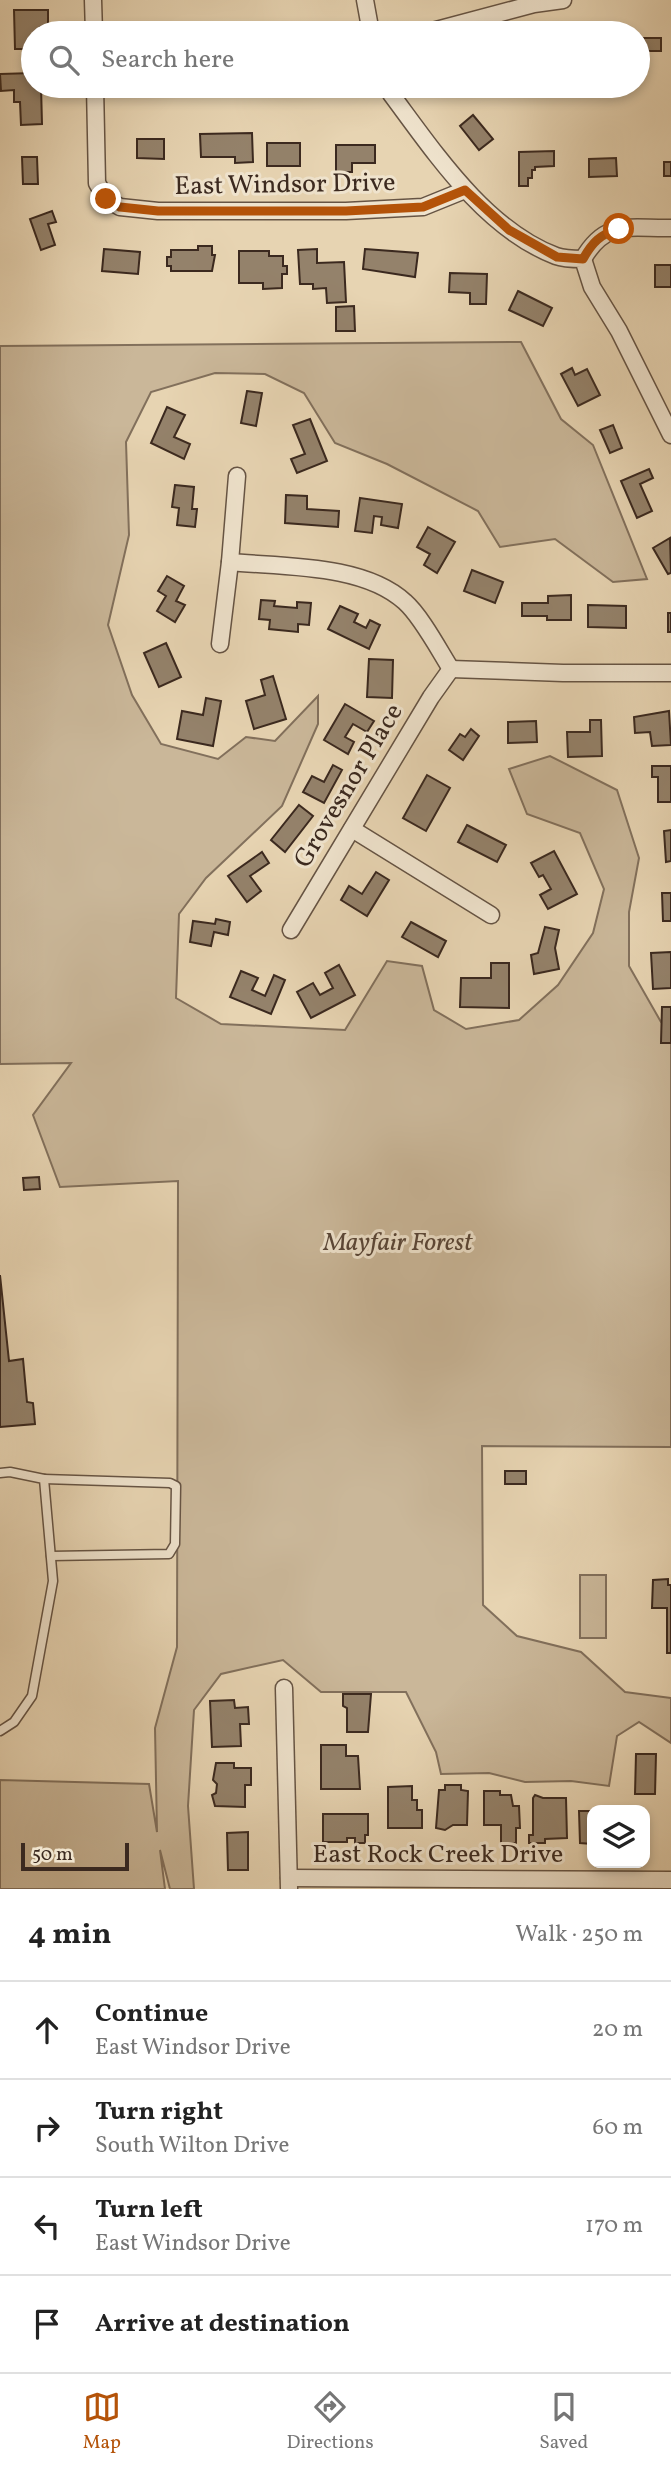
<!DOCTYPE html>
<meta charset="utf-8">
<style>
:root{--surface:#fff;--page:#f2f2f2;--text:#222;--muted:#767676;--line:#e0e0e0;--accent:#b45309}
body{margin:0;font-family:Vollkorn,serif;background:var(--page);color:var(--text)}
.controls{position:absolute;right:21px;bottom:21px;display:grid;overflow:hidden;border-radius:14px;box-shadow:0 4px 10px #0003}
.controls button{width:63px;height:63px;display:grid;place-items:center;padding:0;border:0;border-bottom:2px solid var(--line);background:var(--surface);color:var(--text);font:35px sans-serif}
.scale{position:absolute;left:21px;bottom:18px;width:108px;box-sizing:border-box;padding-left:7px;border:4px solid #3b291f;border-top:0;font-size:19px;line-height:24px;white-space:nowrap;color:#3b291f;-webkit-text-stroke:5px #efe3cd;paint-order:stroke}
.stop{position:absolute;width:21px;height:21px;margin:-16px;border:5px solid #b45309;border-radius:50%;background:#fff}
.stop.end{background:#b45309;border-color:#fff;box-shadow:0 2px 7px #0008}
.list{margin:0;padding:0;list-style:none}
h2{display:flex;justify-content:space-between;align-items:center;height:91px;margin:0;padding:0 28px;font-size:30px}
h2 small{font-size:23px;font-weight:400;color:var(--muted)}
.list li{display:grid;grid-template-columns:46px 1fr auto;gap:21px;align-items:center;box-sizing:border-box;height:98px;padding:0 28px;border-top:2px solid var(--line)}
.list b{display:block;font-size:26px;white-space:nowrap}
.list p{margin:0;font-size:23px;white-space:nowrap;color:var(--muted)}
.list em{font-size:23px;font-style:normal;color:var(--muted)}
.icon{flex:none;width:38px;height:38px;fill:none;stroke:currentColor;stroke-width:2;stroke-linecap:round;stroke-linejoin:round}
.map{position:relative;flex:none;width:671px;height:1889px;overflow:hidden}
.search{position:absolute;background:var(--surface);box-shadow:0 4px 10px #0003;left:21px;right:21px;top:21px;height:77px;display:flex;align-items:center;gap:18px;box-sizing:border-box;padding:0 24px;border-radius:38px;color:var(--muted);font-size:26px}
.sheet{height:483px;background:var(--surface)}
nav{display:flex;justify-content:space-around;align-items:center;box-sizing:border-box;height:98px;border-top:2px solid var(--line);background:var(--surface);font-size:19px;color:var(--muted)}
nav a{display:grid;justify-items:center;gap:4px}
nav .on{color:var(--accent)}
.map>svg:first-child{display:block}
.green{fill:#cab799;stroke:#82705c;stroke-width:2}
.building{fill:#94826b;stroke:#3b291f;stroke-width:2}
.lines{fill:none;stroke-linecap:round;stroke-linejoin:round}
.service-casing{stroke:#665444;stroke-width:11}
.minor-casing{stroke:#665444;stroke-width:19}
.service{stroke:#efe3cd;stroke-width:8}
.minor{stroke:#efe3cd;stroke-width:16}
.route{stroke:#b45309;stroke-width:9}
.labels{text-anchor:middle;dominant-baseline:central;stroke-width:6;stroke-linejoin:round;paint-order:stroke}
.street-label{font-size:26px;fill:#3b291f;stroke:#efe3cd}
.park-label{font-size:26px;font-style:italic;fill:#584537;stroke:#efe3cd}
</style>
<div class="map">
<svg width="671" height="1889" viewBox="0 0 671 1889">
<rect width="100%" height="100%" fill="#e7d4b2"/>
<filter id="stains"><feTurbulence type="fractalNoise" baseFrequency=".00286" numOctaves="4"/><feColorMatrix values="0 0 0 0 .2 0 0 0 0 .09 0 0 0 0 .02 0 0 0 .5 -.17"/></filter>
<radialGradient id="worn" r=".72"><stop offset=".6" stop-color="#630" stop-opacity="0"/><stop offset="1" stop-color="#630" stop-opacity=".3"/></radialGradient>
<g class="green">
<polygon points="521,342 561,419 593,445 647,579 613,582 555,539 500,547 478,511 387,464 335,443 304,393 265,374 215,373 151,392 126,442 129,535 108,625 132,695 161,744 218,759 246,737 275,741 318,696 318,724 282,806 206,878 179,914 176,998 221,1024 345,1030 387,961 422,966 434,1010 466,1029 519,1020 558,985 593,933 604,889 580,833 527,814 509,769 550,756 617,790 639,858 629,912 629,966 661,1022 671,1028 671,1447 482,1446 483,1605 517,1636 581,1652 625,1692 671,1698 671,1743 639,1722 617,1736 609,1786 571,1781 525,1782 489,1773 441,1774 436,1752 406,1692 321,1692 283,1660 221,1674 194,1710 188,1806 194,1889 170,1889 160,1850 165,1889 0,1889 0,1780 149,1784 157,1832 155,1728 177,1647 178,1181 60,1187 33,1115 71,1063 0,1064 0,346"/>
<rect x="580" y="1575" width="26" height="63"/>
</g>
<g class="building">
<polygon points="14,10 48,10 48,27 40,27 40,33 33,33 33,49 15,49"/>
<polygon points="225,29 225,33 190,33 190,30"/>
<rect x="638" y="38" width="23" height="13"/>
<polygon points="33,73 33,86 41,86 42,124 21,125 20,102 14,102 14,90 1,91 0,74"/>
<polygon points="473,115 493,139 479,150 460,126"/>
<polygon points="252,133 253,162 235,163 235,157 201,157 200,134"/>
<polygon points="137,139 164,139 164,159 137,158"/>
<rect x="267" y="143" width="33" height="23"/>
<polygon points="336,145 375,145 375,163 352,163 352,172 336,172"/>
<polygon points="554,151 554,166 535,167 535,170 532,170 532,178 528,178 528,186 519,186 519,152"/>
<polygon points="22,157 37,157 38,184 23,184"/>
<polygon points="616,158 617,176 589,177 589,159"/>
<rect x="664" y="162" width="7" height="14"/>
<polygon points="52,211 56,222 48,224 55,245 41,250 30,219"/>
<polygon points="198,246 212,246 212,255 215,255 212,271 171,271 171,266 167,266 167,257 171,257 171,250 198,250"/>
<polygon points="104,249 140,252 138,274 102,271"/>
<polygon points="317,249 317,263 344,262 346,302 327,303 326,288 313,289 313,284 300,284 298,250"/>
<polygon points="365,249 418,253 415,277 363,269"/>
<polygon points="239,251 269,251 269,256 283,256 283,266 287,266 287,274 282,274 282,288 263,289 263,283 239,283"/>
<rect x="655" y="265" width="16" height="22"/>
<polygon points="450,273 487,274 486,304 470,304 470,293 449,292"/>
<polygon points="518,291 552,308 543,326 509,310"/>
<polygon points="354,306 355,331 336,331 336,307"/>
<polygon points="572,368 575,375 587,369 600,395 578,406 561,374"/>
<polygon points="247,391 262,393 256,426 241,423"/>
<polygon points="167,407 185,415 174,437 190,444 184,459 151,443"/>
<polygon points="310,419 327,461 297,473 291,459 305,454 293,425"/>
<polygon points="613,425 622,448 610,453 600,430"/>
<polygon points="649,469 653,478 640,484 652,511 637,518 621,481"/>
<polygon points="175,485 194,487 192,509 197,509 195,527 177,525 179,508 172,507"/>
<polygon points="286,495 307,496 307,509 339,511 338,527 285,523"/>
<polygon points="360,498 402,504 398,528 381,525 382,517 374,516 372,533 355,531"/>
<polygon points="428,527 455,542 437,573 424,565 430,554 417,547"/>
<polygon points="670,538 671,573 668,574 653,548"/>
<polygon points="472,570 503,582 495,603 464,591"/>
<polygon points="167,576 184,586 176,601 185,605 175,622 157,611 166,596 158,591"/>
<polygon points="571,595 571,620 547,620 547,616 522,616 522,603 548,603 548,596"/>
<polygon points="261,600 275,601 274,606 297,608 297,602 311,603 309,625 298,624 298,632 269,629 270,620 259,619"/>
<polygon points="588,605 626,606 626,628 588,627"/>
<polygon points="340,606 358,614 354,622 366,628 370,620 380,625 369,649 328,629"/>
<rect x="668" y="613" width="3" height="19"/>
<polygon points="166,643 181,677 159,687 144,653"/>
<polygon points="369,659 393,660 392,698 367,697"/>
<polygon points="273,676 286,719 254,729 246,701 265,695 261,680"/>
<polygon points="206,698 221,701 213,746 177,739 182,711 203,715"/>
<polygon points="345,704 374,721 367,732 353,724 345,737 354,742 348,754 324,740"/>
<polygon points="669,711 671,745 652,746 650,732 635,733 634,717"/>
<polygon points="590,720 601,720 602,756 568,757 567,732 590,732"/>
<polygon points="536,721 537,742 508,743 508,722"/>
<polygon points="471,729 479,736 463,760 449,750 460,734 465,737"/>
<polygon points="333,765 342,770 324,803 303,792 312,776 324,782"/>
<polygon points="652,766 671,766 671,802 658,802 658,777 652,777"/>
<polygon points="427,775 450,788 426,831 403,818"/>
<polygon points="299,805 313,816 285,852 271,840"/>
<polygon points="467,825 506,845 497,862 458,842"/>
<polygon points="671,830 671,861 666,862 664,831"/>
<polygon points="554,851 577,894 548,909 540,895 551,889 543,875 539,877 531,863"/>
<polygon points="262,852 269,863 250,876 261,891 247,902 228,876"/>
<polygon points="376,872 389,880 367,916 341,900 349,886 362,894"/>
<polygon points="662,893 671,893 671,921 663,921"/>
<polygon points="216,919 230,922 228,935 214,932 211,946 190,942 193,921 215,924"/>
<polygon points="411,922 446,941 438,957 402,937"/>
<polygon points="545,927 559,930 555,948 559,969 534,974 531,955 538,953"/>
<polygon points="671,952 671,988 653,989 651,953"/>
<polygon points="491,963 509,963 509,1008 460,1007 461,978 491,978"/>
<polygon points="339,965 355,995 311,1018 297,992 313,983 320,995 333,988 325,973"/>
<polygon points="241,971 258,978 252,990 265,996 274,975 285,980 271,1014 230,997"/>
<polygon points="662,1007 671,1007 671,1043 661,1043"/>
<polygon points="39,1177 40,1189 24,1190 23,1178"/>
<polygon points="0,1275 9,1361 23,1359 27,1402 33,1403 35,1424 0,1427"/>
<rect x="505" y="1471" width="21" height="13"/>
<polygon points="668,1579 668,1585 671,1585 671,1653 667,1653 667,1608 652,1608 653,1580"/>
<polygon points="343,1694 371,1694 368,1732 347,1732 347,1708 343,1706"/>
<polygon points="234,1700 235,1708 248,1707 249,1724 240,1724 241,1746 212,1747 210,1701"/>
<polygon points="321,1745 346,1745 346,1756 358,1756 360,1789 321,1789"/>
<polygon points="636,1754 656,1754 655,1794 635,1794"/>
<polygon points="216,1763 234,1763 234,1768 251,1768 251,1785 245,1785 245,1807 215,1806 212,1795 216,1793 217,1784 213,1780"/>
<polygon points="445,1785 461,1785 461,1790 468,1791 467,1825 453,1825 445,1830 436,1828 439,1790 445,1790"/>
<polygon points="412,1786 412,1800 417,1800 417,1810 422,1810 422,1828 388,1828 388,1787"/>
<polygon points="484,1791 500,1791 500,1795 511,1795 513,1806 519,1806 520,1828 516,1828 516,1843 501,1843 501,1825 484,1825"/>
<polygon points="535,1795 543,1798 566,1798 567,1838 545,1839 545,1843 529,1843 529,1835 533,1835 533,1798"/>
<polygon points="579,1811 592,1811 592,1844 580,1843"/>
<polygon points="323,1814 368,1814 368,1835 365,1835 365,1843 355,1843 355,1838 347,1838 347,1842 323,1842"/>
<polygon points="248,1832 248,1870 228,1870 227,1833"/>
</g>
<g class="lines">
<defs>
<g id="service">
<polyline points="0,1473 10,1472 44,1479 53,1581 32,1696 14,1722 0,1731"/>
<polyline points="44,1479 170,1483 176,1486 175,1544 169,1554 51,1556"/>
</g>
<g id="minor">
<polyline points="93,0 94,33"/>
<polyline points="365,0 371,33"/>
<polyline points="425,33 534,4 563,0"/>
<polyline points="95,86 97,183 106,199 120,207 158,211 346,211 423,207 465,190"/>
<path d="M388 86 391 94C435 153 485 229 556 256 564 259 574 259 583 259L592 287 619 331 671 435"/>
<path d="M583 259C606 219 630 229 671 228"/>
<path d="M230 562C284 567 364 564 405 602 421 616 439 650 451 669"/>
<polyline points="220,644 230,562 237,476"/>
<polyline points="451,669 563,673 671,673"/>
<polyline points="352,829 491,915"/>
<polyline points="291,930 431,697 451,669"/>
<polyline points="284,1688 289,1888"/>
<polyline points="289,1878 671,1880"/>
</g>
</defs>
<use href="#service" class="service-casing"/>
<use href="#minor" class="minor-casing"/>
<use href="#service" class="service"/>
<use href="#minor" class="minor"/>
</g>
<g class="lines">
<path class="route" d="M106 199 120 207 158 211H346L423 207 465 190 509 230 557 257 583 259C592 243 600 234 619 229"/>
</g>
<g class="labels">
<g class="street-label">
<text transform="translate(285 185) rotate(-1)">East Windsor Drive</text>
<text transform="translate(349 786) rotate(-59)">Grovesnor Place</text>
<text x="438" y="1855">East Rock Creek Drive</text>
</g>
<g class="park-label">
<text x="398" y="1243">Mayfair Forest</text>
</g>
</g>
<rect width="100%" height="100%" filter="url(#stains)"/>
<rect width="100%" height="100%" fill="url(#worn)"/>
</svg>
<div class="controls">
<button><svg class="icon" aria-label="layers" viewBox="0 0 24 24"><path d="M12 4l9 5-9 5-9-5zM3 14l9 5 9-5"/></svg></button>
</div>
<div class="scale">50 m</div>
<div class="stop" style="left:619px;top:229px"></div>
<div class="stop end" style="left:106px;top:199px"></div>
<div class="search"><svg class="icon" aria-label="search" viewBox="0 0 24 24"><circle cx="10" cy="10" r="6"/><path d="M15 15l6 6"/></svg>Search here</div>
</div>
<section class="sheet">
<h2>4 min<small>Walk · 250 m</small></h2>
<ul class="list">
<li><svg class="icon" aria-label="ahead" viewBox="0 0 24 24"><path d="M12 20V5M6 11l6-6 6 6"/></svg><div><b>Continue</b><p>East Windsor Drive</p></div><em>20 m</em></li>
<li><svg class="icon" aria-label="right" viewBox="0 0 24 24"><path d="M7 20v-9h11M14 6l5 5-5 5"/></svg><div><b>Turn right</b><p>South Wilton Drive</p></div><em>60 m</em></li>
<li><svg class="icon" aria-label="left" viewBox="0 0 24 24"><path d="M17 20v-9H6M10 6l-5 5 5 5"/></svg><div><b>Turn left</b><p>East Windsor Drive</p></div><em>170 m</em></li>
<li><svg class="icon" aria-label="arrive" viewBox="0 0 24 24"><path d="M6 21V4h12l-3 4 3 4H6"/></svg><div><b>Arrive at destination</b></div></li>
</ul>
</section>
<nav>
<a class="on"><svg class="icon" aria-label="map" viewBox="0 0 24 24"><path d="M3 6l6-2 6 2 6-2v14l-6 2-6-2-6 2zM9 4v14M15 6v14"/></svg>Map</a>
<a><svg class="icon" aria-label="directions" viewBox="0 0 24 24"><path d="M12 3l9 9-9 9-9-9zM9 14v-3h6M13 9l2 2-2 2"/></svg>Directions</a>
<a><svg class="icon" aria-label="saved" viewBox="0 0 24 24"><path d="M7 4h10v16l-5-4-5 4z"/></svg>Saved</a>
</nav>
